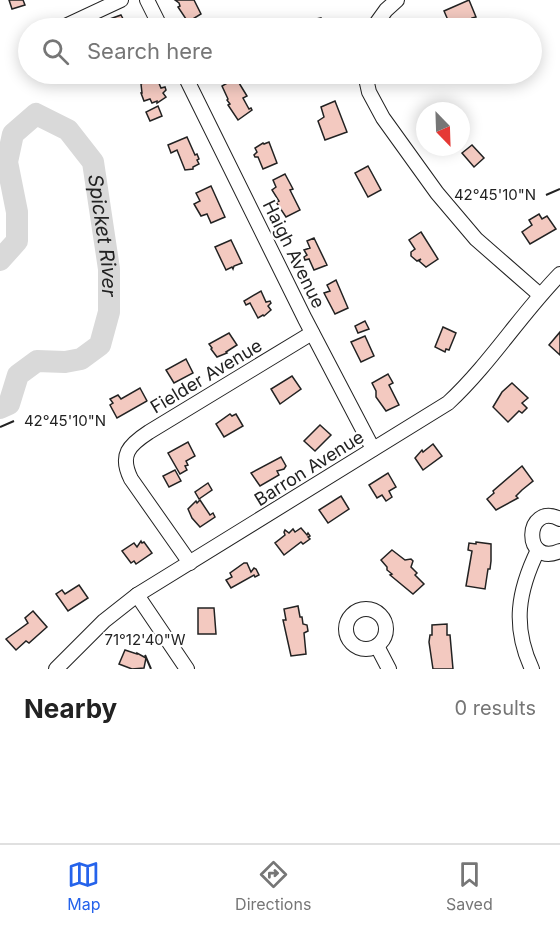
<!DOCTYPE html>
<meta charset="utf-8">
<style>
:root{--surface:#fff;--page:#f6f6f6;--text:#222;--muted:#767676;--line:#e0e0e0;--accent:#2563eb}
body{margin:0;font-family:Inter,sans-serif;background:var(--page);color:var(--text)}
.compass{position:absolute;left:416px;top:102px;width:54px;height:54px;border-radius:50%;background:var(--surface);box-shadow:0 3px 15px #0003;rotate:157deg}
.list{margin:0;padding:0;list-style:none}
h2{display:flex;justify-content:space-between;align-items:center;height:78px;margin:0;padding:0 24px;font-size:26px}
h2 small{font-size:20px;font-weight:400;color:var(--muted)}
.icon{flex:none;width:33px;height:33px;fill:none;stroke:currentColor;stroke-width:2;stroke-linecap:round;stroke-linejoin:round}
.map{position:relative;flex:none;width:560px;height:669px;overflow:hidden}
.search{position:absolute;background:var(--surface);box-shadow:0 3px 15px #0003;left:18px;right:18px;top:18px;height:66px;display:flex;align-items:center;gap:15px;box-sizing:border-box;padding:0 21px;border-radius:33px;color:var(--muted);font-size:22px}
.sheet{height:174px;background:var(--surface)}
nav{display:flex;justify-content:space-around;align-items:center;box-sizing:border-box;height:84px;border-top:2px solid var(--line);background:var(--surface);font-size:16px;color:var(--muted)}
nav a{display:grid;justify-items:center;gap:3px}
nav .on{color:var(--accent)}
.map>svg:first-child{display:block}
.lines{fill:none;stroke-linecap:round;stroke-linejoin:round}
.river{stroke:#d9d9d9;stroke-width:22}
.building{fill:#f3c9c0;stroke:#222;stroke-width:1.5}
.minor-casing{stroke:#222;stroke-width:16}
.minor{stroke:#fff;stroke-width:14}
.ticks{fill:none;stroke:#222;stroke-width:2}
.labels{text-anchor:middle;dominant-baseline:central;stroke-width:4.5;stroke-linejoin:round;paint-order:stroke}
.street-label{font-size:18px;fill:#222;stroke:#fff}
.water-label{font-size:20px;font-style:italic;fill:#222;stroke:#fff}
.ticks-label{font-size:15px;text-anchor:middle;fill:#222;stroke:#fff;stroke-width:4.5;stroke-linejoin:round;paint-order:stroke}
</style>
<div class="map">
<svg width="560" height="669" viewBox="0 0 560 669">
<rect width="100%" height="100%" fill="#fff"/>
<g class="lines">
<path class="river" id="s1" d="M0 260 17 241V212L7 162 13 134 36 114 68 130 93 162 109 269V312L100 345 81 359 65 362 37 361 18 375 9 404 0 408"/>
</g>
<g class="building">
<polygon points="9,0 23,0 25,5 12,9"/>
<polygon points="175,0 194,0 201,14 188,22 178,7 180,6 179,3"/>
<polygon points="469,0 476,17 472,18 475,26 468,28 465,21 451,27 444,11"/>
<polygon points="121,15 128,28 110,28 107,20"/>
<polygon points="321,18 324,28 309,28 307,21"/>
<polygon points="156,76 161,88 165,87 166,90 163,93 166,97 157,103 157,101 152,103 150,99 144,101 141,93 142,93 141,84"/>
<polygon points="236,78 247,96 243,98 249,109 251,108 252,110 238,120 228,105 230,104 227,100 228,99 222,86"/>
<polygon points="335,101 347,132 325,140 318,121 324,117 321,107"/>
<polygon points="158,106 162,116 150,121 146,112"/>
<polygon points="187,137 195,155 197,154 199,159 197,160 199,164 193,167 193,169 185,170 177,150 171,153 168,145"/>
<polygon points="269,142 277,163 263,169 258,157 255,157 254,155 257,152 255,148 263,143 264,144"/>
<polygon points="472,145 484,158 474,167 462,153"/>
<polygon points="368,166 381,190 368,197 355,173"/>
<polygon points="285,174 293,189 290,190 300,210 286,217 276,202 279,201 272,190 276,187 273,180"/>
<polygon points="211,186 225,217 211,223 207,214 201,216 194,204 200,201 196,193"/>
<polygon points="539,214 542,219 547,216 556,229 530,244 522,232 532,225 529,220"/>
<polygon points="421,232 438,259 426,267 419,261 421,259 417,261 411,256 411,252 415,249 409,240"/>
<polygon points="314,238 327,265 314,270 309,259 305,260 304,257 307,255 304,250 310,248 307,241"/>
<polygon points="231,240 242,263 234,266 233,269 232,267 226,270 215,247"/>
<polygon points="336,280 348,308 335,314 324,293 330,291 327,285"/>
<polygon points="261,291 266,302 270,301 271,303 268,306 271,310 264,316 263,315 258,318 250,303 246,305 244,301"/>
<polygon points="365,321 369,329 358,333 355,326"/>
<polygon points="443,327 456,333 449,350 446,349 445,352 435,347"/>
<polygon points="560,332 560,355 549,345"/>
<polygon points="229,333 237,345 226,352 227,353 217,357 211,349 212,348 209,344"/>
<polygon points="365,336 374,356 361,362 351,342"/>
<polygon points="186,359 193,373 174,383 166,370"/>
<polygon points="388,374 393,383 389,385 399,405 386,411 376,397 376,391 372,383"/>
<polygon points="292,376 301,389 280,404 271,389"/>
<polygon points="512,383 528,398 522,403 527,408 522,413 519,411 508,422 493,407 502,392"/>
<polygon points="140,388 147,401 117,418 110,405 113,403 110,399 118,395 121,399"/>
<polygon points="230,414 232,416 236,414 243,426 224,437 216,424"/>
<polygon points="320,425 331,435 315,451 304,441"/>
<polygon points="188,442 195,456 186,461 188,465 185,466 187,470 180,474 168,453"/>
<polygon points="433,444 442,456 423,470 415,458 422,450 423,452"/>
<polygon points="281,457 286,466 284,469 277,471 279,475 260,486 251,473"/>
<polygon points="522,466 533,481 522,490 516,496 518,498 496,510 487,499 494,493 493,491"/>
<polygon points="175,470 181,481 169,487 163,476"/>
<polygon points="388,473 396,487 389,491 392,497 386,501 382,495 377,498 369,485"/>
<polygon points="208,483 212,490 199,499 195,492"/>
<polygon points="341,496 349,509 328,523 319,510"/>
<polygon points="200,500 210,515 213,513 215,517 200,527 192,518 188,509 196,501 197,503"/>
<polygon points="301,528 307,535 308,533 310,536 308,537 310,539 303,544 301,542 284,555 275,543 285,535 284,532 285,530 289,533 293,529 295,532"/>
<polygon points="141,541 142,543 144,542 152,553 136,564 134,561 131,563 122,551 134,543 137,547"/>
<polygon points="476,542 491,544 491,561 490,569 488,569 485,589 466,586 472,551 468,550 469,543 476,544"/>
<polygon points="392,550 405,560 411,559 413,561 411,567 417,573 415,575 424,584 413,594 390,575 392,574 387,570 387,567 381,560"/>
<polygon points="244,563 247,563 251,572 254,568 256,569 259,575 255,577 254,575 231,588 226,580 232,577 230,573"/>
<polygon points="79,585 88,598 68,611 56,594 62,590 65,594"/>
<polygon points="298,606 300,617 302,617 303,624 307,625 308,631 304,633 306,654 291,656 283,620 286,620 284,609"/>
<polygon points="198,608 214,608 216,634 198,634"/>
<polygon points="33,611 47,627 29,643 26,641 16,650 6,639 28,623 25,618"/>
<polygon points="447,624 447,635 450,635 453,669 433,669 429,642 430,635 432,635 432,625"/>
<polygon points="125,650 137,654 137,653 146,658 144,668 132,669 119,664"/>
</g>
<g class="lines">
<defs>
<g id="minor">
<polyline points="147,0 161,28"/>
<polyline points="61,28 121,0"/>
<polyline points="373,28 386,10 397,0"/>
<polyline points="184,74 305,319 373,449"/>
<polyline points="365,74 369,92 383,118 437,193 476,239 540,295"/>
<path d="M560 519C524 501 522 568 560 551"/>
<path d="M190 563 131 479C119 455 129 445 149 432L312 333"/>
<polyline points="137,595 187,669"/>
<circle cx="366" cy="629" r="20"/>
<polyline points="377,646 389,669"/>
<path d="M56 669 104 621 137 595 448 403C490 364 520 315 560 274"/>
<path d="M532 669C512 626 518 591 538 550"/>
</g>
</defs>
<use href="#minor" class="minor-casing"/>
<use href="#minor" class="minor"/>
</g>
<path class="ticks" d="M546 195 560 189M0 427 14 421M145 655 151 669"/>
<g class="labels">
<g class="street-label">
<text transform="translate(294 254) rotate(64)">Haigh Avenue</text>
<text transform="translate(206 376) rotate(-31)">Fielder Avenue</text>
<text transform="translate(309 468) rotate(-32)">Barron Avenue</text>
</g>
<g class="water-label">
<text stroke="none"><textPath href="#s1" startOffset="315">Spicket River</textPath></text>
</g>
</g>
<g class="ticks-label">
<text x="495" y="200">42°45'10"N</text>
<text x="65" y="426">42°45'10"N</text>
<text x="145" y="645">71°12'40"W</text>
</g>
</svg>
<svg class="compass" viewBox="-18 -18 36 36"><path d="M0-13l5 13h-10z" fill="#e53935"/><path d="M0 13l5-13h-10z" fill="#767676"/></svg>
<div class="search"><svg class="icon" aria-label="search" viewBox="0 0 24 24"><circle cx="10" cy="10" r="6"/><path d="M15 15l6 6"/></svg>Search here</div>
</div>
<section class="sheet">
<h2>Nearby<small>0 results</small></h2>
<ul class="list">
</ul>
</section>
<nav>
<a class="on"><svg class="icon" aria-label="map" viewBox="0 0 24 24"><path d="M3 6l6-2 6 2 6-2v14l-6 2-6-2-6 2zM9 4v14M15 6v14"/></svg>Map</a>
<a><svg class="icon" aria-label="directions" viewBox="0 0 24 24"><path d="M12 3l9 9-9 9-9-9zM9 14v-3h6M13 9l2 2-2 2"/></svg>Directions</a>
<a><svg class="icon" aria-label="saved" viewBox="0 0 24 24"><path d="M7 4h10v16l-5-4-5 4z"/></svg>Saved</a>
</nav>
